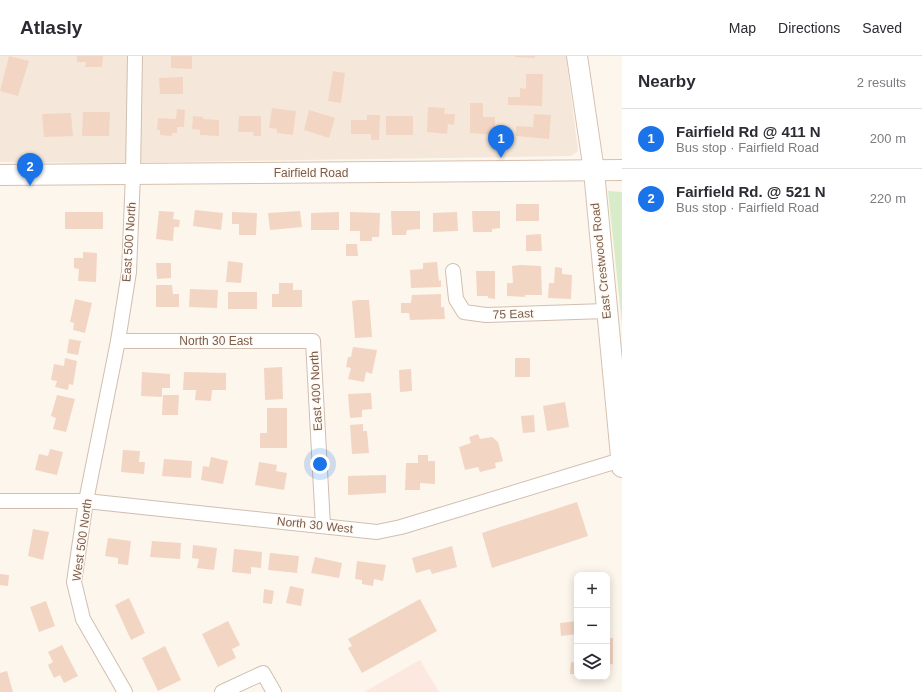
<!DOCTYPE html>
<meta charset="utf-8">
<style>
:root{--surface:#fff;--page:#f7f7f7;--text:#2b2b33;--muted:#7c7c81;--line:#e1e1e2;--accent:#1a73e8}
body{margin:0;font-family:Arial,sans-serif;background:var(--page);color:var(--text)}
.controls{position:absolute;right:12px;bottom:12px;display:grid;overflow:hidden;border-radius:8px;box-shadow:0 2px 10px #0003}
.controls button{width:36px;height:36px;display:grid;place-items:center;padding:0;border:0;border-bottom:1px solid var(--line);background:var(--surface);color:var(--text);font:20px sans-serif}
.you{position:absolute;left:320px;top:408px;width:14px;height:14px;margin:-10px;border:3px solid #fff;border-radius:50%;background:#1a73e8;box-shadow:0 0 0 6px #1a73e833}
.badge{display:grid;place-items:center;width:26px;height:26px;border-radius:50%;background:var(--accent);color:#fff;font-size:13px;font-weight:700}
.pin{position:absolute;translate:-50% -33px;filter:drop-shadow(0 1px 2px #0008)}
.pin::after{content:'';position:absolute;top:21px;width:14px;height:12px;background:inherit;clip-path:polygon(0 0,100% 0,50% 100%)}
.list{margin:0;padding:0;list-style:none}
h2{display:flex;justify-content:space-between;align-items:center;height:52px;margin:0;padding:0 16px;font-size:17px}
h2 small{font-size:13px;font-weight:400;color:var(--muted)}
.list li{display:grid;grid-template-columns:26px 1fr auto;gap:12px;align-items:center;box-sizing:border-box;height:60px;padding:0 16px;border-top:1px solid var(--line)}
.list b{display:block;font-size:15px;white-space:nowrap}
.list p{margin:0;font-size:13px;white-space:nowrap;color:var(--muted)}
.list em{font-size:13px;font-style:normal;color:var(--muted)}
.icon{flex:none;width:22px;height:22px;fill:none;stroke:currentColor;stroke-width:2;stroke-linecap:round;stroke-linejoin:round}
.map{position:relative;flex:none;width:622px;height:636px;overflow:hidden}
header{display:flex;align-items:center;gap:24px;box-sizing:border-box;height:56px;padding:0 20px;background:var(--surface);border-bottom:1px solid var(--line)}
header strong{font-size:19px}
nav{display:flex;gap:22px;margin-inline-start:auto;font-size:14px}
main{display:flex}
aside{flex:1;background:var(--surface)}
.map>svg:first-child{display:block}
.residential{fill:#f5e8da}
.commercial{fill:#fde8e0}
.green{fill:#d8ecc9}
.building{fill:#f3d5c3}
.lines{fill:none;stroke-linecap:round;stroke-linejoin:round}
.street-casing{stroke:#d1beb0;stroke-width:16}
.secondary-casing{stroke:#d6c0b0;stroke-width:22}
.street{stroke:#fff;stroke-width:14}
.secondary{stroke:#fff;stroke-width:20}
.labels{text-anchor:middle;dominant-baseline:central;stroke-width:3;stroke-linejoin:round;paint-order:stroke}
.street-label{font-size:12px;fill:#7a5c4d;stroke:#fffaf3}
</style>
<header>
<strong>Atlasly</strong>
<nav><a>Map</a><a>Directions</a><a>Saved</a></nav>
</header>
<main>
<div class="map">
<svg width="622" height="636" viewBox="0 0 622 636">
<rect width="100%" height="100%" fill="#fdf6ec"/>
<polygon class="residential" points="0,0 566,0 578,95 571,100 115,107 0,106"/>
<polygon class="commercial" points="420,604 439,636 364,636"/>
<polygon class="green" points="608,135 622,136 622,268"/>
<g class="building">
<polygon points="9,0 29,5 18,40 0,35"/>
<polygon points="77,0 103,0 102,11 85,11 86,6 77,6"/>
<polygon points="171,0 192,0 192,13 171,12"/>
<polygon points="515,0 535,0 535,2 515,1"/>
<polygon points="333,15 345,17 341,47 328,45"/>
<polygon points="526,18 543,18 542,50 508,49 508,41 520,41 520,32 526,33"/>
<polygon points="183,21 183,38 160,38 159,22"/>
<polygon points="470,47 483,47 483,61 495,61 495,79 470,77"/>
<polygon points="428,51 445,52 444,58 455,58 454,69 448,68 447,78 427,76"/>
<polygon points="272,52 296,55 293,79 277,77 277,73 269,72"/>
<polygon points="177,53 185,54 184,71 177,71 177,77 172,77 172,80 160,79 160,74 157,74 158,62 176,63"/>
<polygon points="309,54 335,62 329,82 304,74"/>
<polygon points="83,56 110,56 109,80 82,80"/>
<polygon points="71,57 73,80 44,81 42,58"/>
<polygon points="534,58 551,59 549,83 516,80 516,70 533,71"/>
<polygon points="367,59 380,59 379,84 371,84 371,78 351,78 351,64 367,64"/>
<polygon points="193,60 203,61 203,63 219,64 219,80 200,79 200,74 192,73"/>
<polygon points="239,60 261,60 261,80 254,80 253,76 238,76"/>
<rect x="386" y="60" width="27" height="19"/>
<rect x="516" y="148" width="23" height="17"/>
<polygon points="195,154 223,157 221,174 193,170"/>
<polygon points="159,155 174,156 173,163 180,164 179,171 174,171 173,185 156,183"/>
<polygon points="300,155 302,171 270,174 268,157"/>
<polygon points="391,155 420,155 420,173 407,174 406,179 392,179"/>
<polygon points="472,155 500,155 500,172 492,173 492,176 473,176"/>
<rect x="65" y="156" width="38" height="17"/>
<polygon points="232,156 257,157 256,179 239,179 239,168 232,168"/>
<polygon points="339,156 339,174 311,174 311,157"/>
<polygon points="350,156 380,157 379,181 372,181 372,185 360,185 360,175 350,175"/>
<polygon points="457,156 458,175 433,176 433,157"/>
<polygon points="541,178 542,195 526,195 526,179"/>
<polygon points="346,188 357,188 358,200 346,200"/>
<polygon points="83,196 97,197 96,226 78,225 79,213 74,212 74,202 83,202"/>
<polygon points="228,205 243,207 241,227 226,226"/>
<polygon points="437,206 439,225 441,224 441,231 411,232 410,214 423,213 423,207"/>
<polygon points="156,207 171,207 171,222 157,223"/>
<polygon points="521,209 541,210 542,239 525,239 525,241 507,240 507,227 513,227 512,210"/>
<polygon points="555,211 562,212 562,218 572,219 571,243 548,242 549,227 554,227"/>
<polygon points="476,215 495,215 495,243 488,242 488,240 477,240"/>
<polygon points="279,227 293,227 293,234 302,234 302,251 272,251 272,238 279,238"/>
<polygon points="156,229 172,229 173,238 179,238 179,251 156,251"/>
<polygon points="190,233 218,234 217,252 189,251"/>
<rect x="228" y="236" width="29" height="17"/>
<polygon points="441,238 441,251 444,251 445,263 410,264 409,257 401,257 401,247 411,247 412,239"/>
<polygon points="75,243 92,247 85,277 73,274 74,267 70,266"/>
<polygon points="358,244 369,244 372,281 355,282 352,245"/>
<polygon points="69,283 81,285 78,299 67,297"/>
<polygon points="353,291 377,294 372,318 366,316 364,326 348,323 351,312 346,311 348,301 351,301"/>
<polygon points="65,302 77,305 73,329 69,328 68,334 55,331 57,325 51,324 54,308 64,310"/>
<rect x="515" y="302" width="15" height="19"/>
<polygon points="282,311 283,343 265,344 264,312"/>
<polygon points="411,313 412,335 400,336 399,314"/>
<polygon points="142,316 170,318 170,332 162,332 162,341 141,340"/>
<polygon points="184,316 226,317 226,334 212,334 211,345 195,344 196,334 183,334"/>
<polygon points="371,337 372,353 362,354 362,361 350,362 348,338"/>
<polygon points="57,339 75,343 66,376 53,373 56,362 51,360"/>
<polygon points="163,339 179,339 178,359 162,359"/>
<polygon points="565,346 569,371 547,375 543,350"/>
<polygon points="267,352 287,352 287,392 260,392 260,377 267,377"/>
<polygon points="534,359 535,376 523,377 521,360"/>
<polygon points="363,368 363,375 367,375 369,397 352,398 350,369"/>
<polygon points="478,378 480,383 492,381 498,386 503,405 495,407 496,412 480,416 478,411 465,414 459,391 471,387 469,381"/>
<polygon points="50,393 63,396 57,419 35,414 39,398 48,400"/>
<polygon points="123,394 140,395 139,406 145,406 144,418 121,416"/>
<polygon points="418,399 428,399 428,405 435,405 435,428 420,427 420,434 405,434 406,407 418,407"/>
<polygon points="211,401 228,405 223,428 201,424 203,410 209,411"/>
<polygon points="164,403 192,405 191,422 162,420"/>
<polygon points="259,406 277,409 276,415 287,417 284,434 255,429"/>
<polygon points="386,419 386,437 348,439 348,420"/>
<polygon points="577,446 588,480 492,512 482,477"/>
<polygon points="33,473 49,476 43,504 28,500"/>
<polygon points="108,482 131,485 128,509 118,508 118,502 105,500"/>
<polygon points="152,485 181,487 180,503 150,501"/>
<polygon points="193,489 217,492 214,514 197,512 199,503 192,502"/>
<polygon points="452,490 457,511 432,518 430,513 416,517 412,502"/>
<polygon points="234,493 262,496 261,512 251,511 251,518 232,516"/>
<polygon points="270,497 299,500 297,517 268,514"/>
<polygon points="315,501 342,507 339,522 311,517"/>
<polygon points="357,505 386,509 383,525 374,523 373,530 362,528 362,524 355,523"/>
<polygon points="0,518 9,519 8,530 0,529"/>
<polygon points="290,530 304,533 301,550 286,547"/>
<polygon points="264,533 274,535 272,548 263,547"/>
<polygon points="129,542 145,577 131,584 115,549"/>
<polygon points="420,543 437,575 362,617 348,592 352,590 348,583"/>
<polygon points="46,545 55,570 39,576 30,551"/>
<polygon points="228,565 240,589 232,593 236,602 218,611 202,578"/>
<polygon points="577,565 577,578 561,580 560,567"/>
<polygon points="607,582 613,582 613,608 607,609"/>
<polygon points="62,589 78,620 64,627 60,619 54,622 48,609 53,606 48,596"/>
<polygon points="165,590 181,624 158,635 142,602"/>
<polygon points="571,606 577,607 577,618 570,618"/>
<polygon points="7,615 13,636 0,636 0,617"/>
</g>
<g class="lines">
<defs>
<g id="street">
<polyline points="453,215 456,243 464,256 486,259 606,255"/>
<polyline points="118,285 313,285 323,470"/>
<polyline points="0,445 86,445 377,476 401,471 621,404"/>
<polyline points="125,636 83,563 74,526 86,445 118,285 129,216 133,118 135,0"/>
<polyline points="222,636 263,617 274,636"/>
</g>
<g id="secondary">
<polyline points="577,0 594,115 622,411"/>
<polyline points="0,119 622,114"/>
</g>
</defs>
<use href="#street" class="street-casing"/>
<use href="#secondary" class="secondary-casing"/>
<use href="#street" class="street"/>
<use href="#secondary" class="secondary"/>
</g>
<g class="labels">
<g class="street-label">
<text x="311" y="117">Fairfield Road</text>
<text transform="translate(129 186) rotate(-86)">East 500 North</text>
<text transform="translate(601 205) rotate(-96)">East Crestwood Road</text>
<text transform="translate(513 258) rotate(-2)">75 East</text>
<text x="216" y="285">North 30 East</text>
<text transform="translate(316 335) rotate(-93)">East 400 North</text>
<text transform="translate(315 469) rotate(6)">North 30 West</text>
<text transform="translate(82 484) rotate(-82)">West 500 North</text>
</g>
</g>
</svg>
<div class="controls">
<button>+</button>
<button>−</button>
<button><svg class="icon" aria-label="layers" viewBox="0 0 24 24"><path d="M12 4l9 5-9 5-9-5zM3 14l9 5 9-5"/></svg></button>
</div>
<div class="you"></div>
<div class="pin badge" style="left:501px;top:102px">1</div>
<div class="pin badge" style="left:30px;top:130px">2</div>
</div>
<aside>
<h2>Nearby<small>2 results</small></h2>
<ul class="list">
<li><span class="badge">1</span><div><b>Fairfield Rd @ 411 N</b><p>Bus stop · Fairfield Road</p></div><em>200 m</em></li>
<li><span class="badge">2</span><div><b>Fairfield Rd. @ 521 N</b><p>Bus stop · Fairfield Road</p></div><em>220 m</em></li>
</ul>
</aside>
</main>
